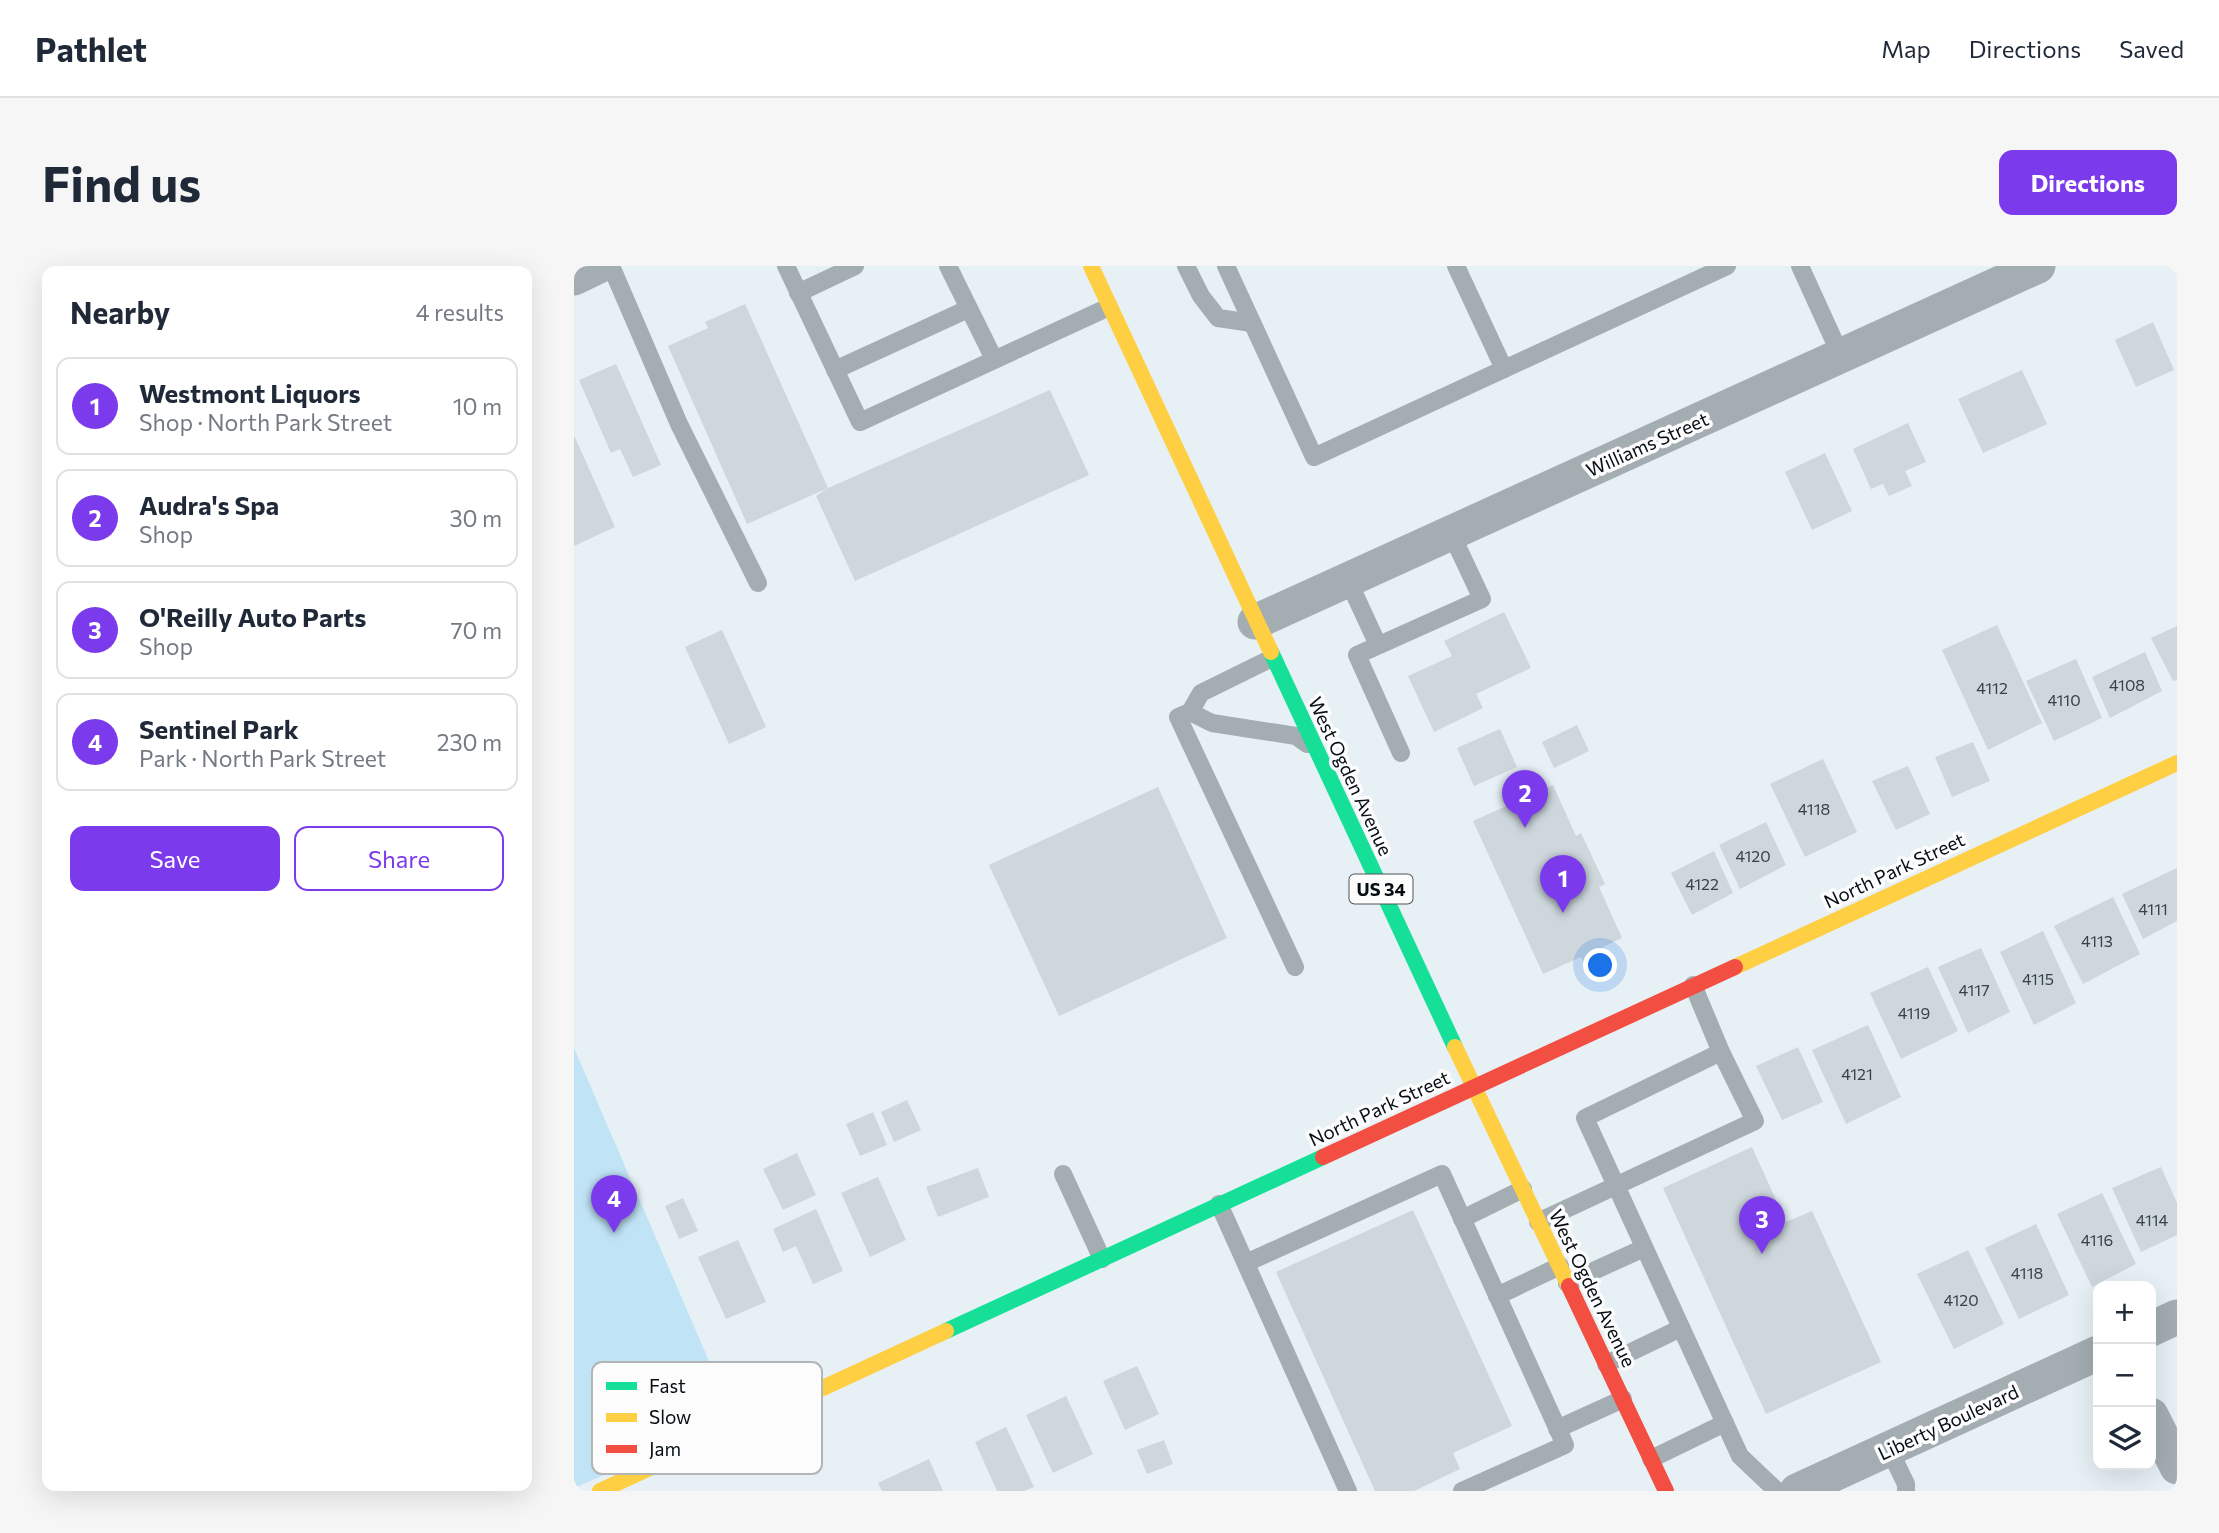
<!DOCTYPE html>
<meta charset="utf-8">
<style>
:root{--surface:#fff;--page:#f6f6f7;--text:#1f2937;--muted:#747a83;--line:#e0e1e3;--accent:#7c3aed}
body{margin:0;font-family:Commissioner,sans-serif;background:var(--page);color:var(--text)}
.controls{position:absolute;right:21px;bottom:21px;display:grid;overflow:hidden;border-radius:14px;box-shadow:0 7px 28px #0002}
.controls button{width:63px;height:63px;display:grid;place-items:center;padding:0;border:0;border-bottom:2px solid var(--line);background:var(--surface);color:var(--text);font:35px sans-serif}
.you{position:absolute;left:1027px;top:700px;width:24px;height:24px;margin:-18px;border:5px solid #fff;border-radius:50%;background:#1a73e8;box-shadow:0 0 0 10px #1a73e833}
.badge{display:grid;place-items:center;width:46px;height:46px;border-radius:50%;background:var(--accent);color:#fff;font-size:23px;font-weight:700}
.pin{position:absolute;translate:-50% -58px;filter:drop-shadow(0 2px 4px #0008)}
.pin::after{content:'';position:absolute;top:37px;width:24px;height:21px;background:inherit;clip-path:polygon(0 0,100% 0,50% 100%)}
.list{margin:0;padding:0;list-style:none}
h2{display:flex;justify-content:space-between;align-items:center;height:91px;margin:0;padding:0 28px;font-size:30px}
h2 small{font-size:23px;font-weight:400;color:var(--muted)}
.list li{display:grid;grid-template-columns:46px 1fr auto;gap:21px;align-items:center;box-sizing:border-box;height:98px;margin:0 14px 14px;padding:0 14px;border:2px solid var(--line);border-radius:14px}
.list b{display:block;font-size:26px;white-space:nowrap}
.list p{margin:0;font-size:23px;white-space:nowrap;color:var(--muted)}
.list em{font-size:23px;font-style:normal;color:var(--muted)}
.actions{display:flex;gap:14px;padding:21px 28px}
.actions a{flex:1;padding:16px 0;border:2px solid var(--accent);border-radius:14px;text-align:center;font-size:24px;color:var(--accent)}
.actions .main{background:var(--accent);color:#fff}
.icon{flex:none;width:38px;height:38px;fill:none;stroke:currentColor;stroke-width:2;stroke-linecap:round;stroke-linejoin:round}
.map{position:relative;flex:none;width:1603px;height:1225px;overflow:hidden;border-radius:14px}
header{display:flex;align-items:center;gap:42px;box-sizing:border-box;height:98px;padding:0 35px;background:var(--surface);border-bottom:2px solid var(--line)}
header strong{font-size:33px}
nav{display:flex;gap:38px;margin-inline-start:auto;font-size:24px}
.intro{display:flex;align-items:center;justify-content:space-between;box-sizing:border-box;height:168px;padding:0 42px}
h1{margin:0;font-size:49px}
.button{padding:18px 32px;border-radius:14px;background:var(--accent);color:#fff;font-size:24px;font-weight:700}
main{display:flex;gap:42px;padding:0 42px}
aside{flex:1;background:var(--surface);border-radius:14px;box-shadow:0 7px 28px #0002}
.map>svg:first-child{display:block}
.green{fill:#c0e4f6}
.building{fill:#cdd7dc}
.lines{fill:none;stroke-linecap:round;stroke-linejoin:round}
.lane{stroke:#a3adb2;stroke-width:18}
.street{stroke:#a3adb2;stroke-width:35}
.fast{stroke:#16e098;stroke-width:16}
.slow{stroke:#ffcf43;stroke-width:16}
.jam{stroke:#f24e42;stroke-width:16}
.labels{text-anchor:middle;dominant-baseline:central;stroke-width:7;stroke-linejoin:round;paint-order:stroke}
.number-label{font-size:16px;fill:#384246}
.shield{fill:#fcfcfc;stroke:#4e5558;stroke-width:2}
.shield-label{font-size:18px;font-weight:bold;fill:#040d12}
.street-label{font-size:19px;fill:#040d12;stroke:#fcfcfc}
.key{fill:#fcfcfc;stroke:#b2b4b6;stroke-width:2}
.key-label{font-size:19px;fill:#040d12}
</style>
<header>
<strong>Pathlet</strong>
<nav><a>Map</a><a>Directions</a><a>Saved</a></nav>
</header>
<div class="intro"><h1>Find us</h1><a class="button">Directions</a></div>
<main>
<aside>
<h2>Nearby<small>4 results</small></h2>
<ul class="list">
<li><span class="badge">1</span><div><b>Westmont Liquors</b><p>Shop · North Park Street</p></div><em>10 m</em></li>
<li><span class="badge">2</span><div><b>Audra's Spa</b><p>Shop</p></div><em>30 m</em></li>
<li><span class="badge">3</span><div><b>O'Reilly Auto Parts</b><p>Shop</p></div><em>70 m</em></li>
<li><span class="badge">4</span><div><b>Sentinel Park</b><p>Park · North Park Street</p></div><em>230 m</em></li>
</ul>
<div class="actions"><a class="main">Save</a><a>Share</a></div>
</aside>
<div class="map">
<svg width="1603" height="1225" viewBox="0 0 1603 1225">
<rect width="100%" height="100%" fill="#e6f0f5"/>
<polygon class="green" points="0,782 160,1153 0,1222"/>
<g class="building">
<polygon points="171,38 254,222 476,124 515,209 281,315 242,230 254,222 173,258 94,80 134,62 131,56"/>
<polygon points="1579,56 1600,104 1562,121 1541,74"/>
<polygon points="42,98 87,199 59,211 46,183 37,187 5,114"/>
<polygon points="1448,104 1473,158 1409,187 1384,133"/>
<polygon points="1334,157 1352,196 1331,205 1338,220 1315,230 1309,218 1297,223 1279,183"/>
<polygon points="0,169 41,261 0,280"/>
<polygon points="1251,187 1278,245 1238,264 1211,206"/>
<polygon points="930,346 957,402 902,428 909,442 860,466 834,410 878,390 870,375"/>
<polygon points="1423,359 1468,457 1414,484 1368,384"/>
<polygon points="1603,360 1603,414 1599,415 1577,372"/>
<polygon points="148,364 192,461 155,478 111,381"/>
<polygon points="1571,386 1588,425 1536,452 1518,411"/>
<polygon points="1502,393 1528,452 1480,475 1452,415"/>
<polygon points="1003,459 1015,485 980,502 968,476"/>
<polygon points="926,463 943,501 900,520 883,482"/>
<polygon points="1399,476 1416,515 1378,531 1361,491"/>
<polygon points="1249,493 1283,566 1231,591 1196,518"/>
<polygon points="1334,500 1356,548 1322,564 1298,515"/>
<polygon points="979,519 1002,570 1007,567 1031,618 1025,621 1048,672 1029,681 1033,691 1012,701 1007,691 969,708 899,555"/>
<polygon points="584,521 653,672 485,750 415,599"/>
<polygon points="1192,556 1212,599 1166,623 1145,579"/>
<polygon points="1140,585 1159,627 1118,649 1097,607"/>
<polygon points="1603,602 1603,655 1569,673 1548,628"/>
<polygon points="1539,631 1566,688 1509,718 1480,660"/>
<polygon points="1469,665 1502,737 1460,759 1426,686"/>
<polygon points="1407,682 1436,746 1394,767 1364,701"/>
<polygon points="1354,701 1384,765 1327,793 1296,727"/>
<polygon points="1294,759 1327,831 1272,858 1238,784"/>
<polygon points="1224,781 1249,836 1208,854 1182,800"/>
<polygon points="333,834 347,864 320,876 307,846"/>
<polygon points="299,846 313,879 286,890 272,858"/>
<polygon points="1178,881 1212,956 1238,945 1307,1096 1192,1148 1089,922"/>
<polygon points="223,887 242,929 209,944 189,903"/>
<polygon points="1587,901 1603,937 1603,969 1567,986 1538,922"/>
<polygon points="404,902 415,931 364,951 352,921"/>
<polygon points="304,911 332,974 296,991 267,927"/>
<polygon points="1528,927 1562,998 1518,1021 1483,948"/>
<polygon points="109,932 124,965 105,973 91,940"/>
<polygon points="242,943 269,1005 239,1018 222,980 209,986 199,963"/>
<polygon points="839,944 938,1160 879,1187 886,1203 840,1225 801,1225 702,1006"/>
<polygon points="1462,958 1495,1029 1445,1053 1411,982"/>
<polygon points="164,974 192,1036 152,1053 124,991"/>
<polygon points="1394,984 1430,1058 1380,1083 1343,1008"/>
<polygon points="563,1100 585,1148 551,1164 529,1115"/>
<polygon points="492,1130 519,1188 479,1207 452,1149"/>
<polygon points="432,1161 460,1221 450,1225 423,1225 401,1176"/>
<polygon points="590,1174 599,1198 573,1208 563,1184"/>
<polygon points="355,1193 369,1225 308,1225 304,1217"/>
</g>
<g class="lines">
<g class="lane">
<polyline points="37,0 105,158 184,317"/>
<polyline points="212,0 286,156 535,41"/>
<polyline points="374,0 420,93"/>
<polyline points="612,0 627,30 644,52 678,57"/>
<polyline points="652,0 740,191 1153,0"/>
<polyline points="882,0 930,103"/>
<polyline points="1226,0 1267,90"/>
<polyline points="224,27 281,0"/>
<polyline points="261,104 394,43"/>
<polyline points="774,314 804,379"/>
<polyline points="698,392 627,427 616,446 638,457 722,470 733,478"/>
<polyline points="616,446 604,451 721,701"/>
<polyline points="827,487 783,389 908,333 877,267"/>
<polyline points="1119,719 1147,786 1011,852 1166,1190 1203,1225"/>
<polyline points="489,908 528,993"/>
<polyline points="645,938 774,1225"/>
<polyline points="888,953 949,923"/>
<polyline points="964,956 1181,855 1147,786"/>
<polyline points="672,997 868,908 991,1179 888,1225"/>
<polyline points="993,1017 1070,982"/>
<polyline points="923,1030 986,1000"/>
<polyline points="1032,1098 1107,1062"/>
<polyline points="983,1163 1049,1133"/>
<polyline points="1315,1183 1332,1218 1332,1225"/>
<polyline points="1077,1193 1151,1157"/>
</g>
<g class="street">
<polyline points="0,12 25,0"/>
<polyline points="681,356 1464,0"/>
<polyline points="1577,1063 1603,1051"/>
<polyline points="1577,1149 1603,1201"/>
<polyline points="1223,1225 1524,1087"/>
</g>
<g class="fast">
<polyline points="697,386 881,781"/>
<polyline points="372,1065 749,891"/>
</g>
<g class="slow">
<polyline points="517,0 697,386"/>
<polyline points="1161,701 1603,497"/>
<polyline points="881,781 995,1020"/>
<polyline points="26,1225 372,1065"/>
</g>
<g class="jam">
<polyline points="749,891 1161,701"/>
<polyline points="995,1020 1092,1225"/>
</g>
</g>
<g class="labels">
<g class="number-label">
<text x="1553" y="418">4108</text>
<text x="1418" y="421">4112</text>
<text x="1490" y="433">4110</text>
<text x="1240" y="542">4118</text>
<text x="1179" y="589">4120</text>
<text x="1128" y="617">4122</text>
<text x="1579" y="642">4111</text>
<text x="1523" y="674">4113</text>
<text x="1464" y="712">4115</text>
<text x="1400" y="723">4117</text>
<text x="1340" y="746">4119</text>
<text x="1283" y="807">4121</text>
<text x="1578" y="953">4114</text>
<text x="1523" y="973">4116</text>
<text x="1453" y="1006">4118</text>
<text x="1387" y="1033">4120</text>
</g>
<rect class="shield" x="775.5" y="608.5" width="63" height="29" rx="5"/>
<g class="shield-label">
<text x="807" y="623">US 34</text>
</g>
<g class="street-label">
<text transform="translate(1073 178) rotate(-24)">Williams Street</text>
<text transform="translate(777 510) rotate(65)">West Ogden Avenue</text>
<text transform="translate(1320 604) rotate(-25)">North Park Street</text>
<text transform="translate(805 842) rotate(-25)">North Park Street</text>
<text transform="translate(1019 1022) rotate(64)">West Ogden Avenue</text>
<text transform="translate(1374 1156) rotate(-25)">Liberty Boulevard</text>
</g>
</g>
<rect x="18" y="1096" width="230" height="112" rx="10" class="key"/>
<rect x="32" y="1116" width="31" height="8" fill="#16e098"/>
<rect x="32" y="1147" width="31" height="9" fill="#ffcf43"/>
<rect x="32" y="1179" width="31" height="8" fill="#f24e42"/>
<g class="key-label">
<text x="75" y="1127">Fast</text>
<text x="75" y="1158">Slow</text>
<text x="75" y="1190">Jam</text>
</g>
</svg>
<div class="controls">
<button>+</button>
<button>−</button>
<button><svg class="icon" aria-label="layers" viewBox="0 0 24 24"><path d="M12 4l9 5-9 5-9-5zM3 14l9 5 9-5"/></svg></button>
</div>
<div class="you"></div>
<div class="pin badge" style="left:989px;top:647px">1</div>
<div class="pin badge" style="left:951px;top:562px">2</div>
<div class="pin badge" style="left:1188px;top:988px">3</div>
<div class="pin badge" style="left:40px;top:967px">4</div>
</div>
</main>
